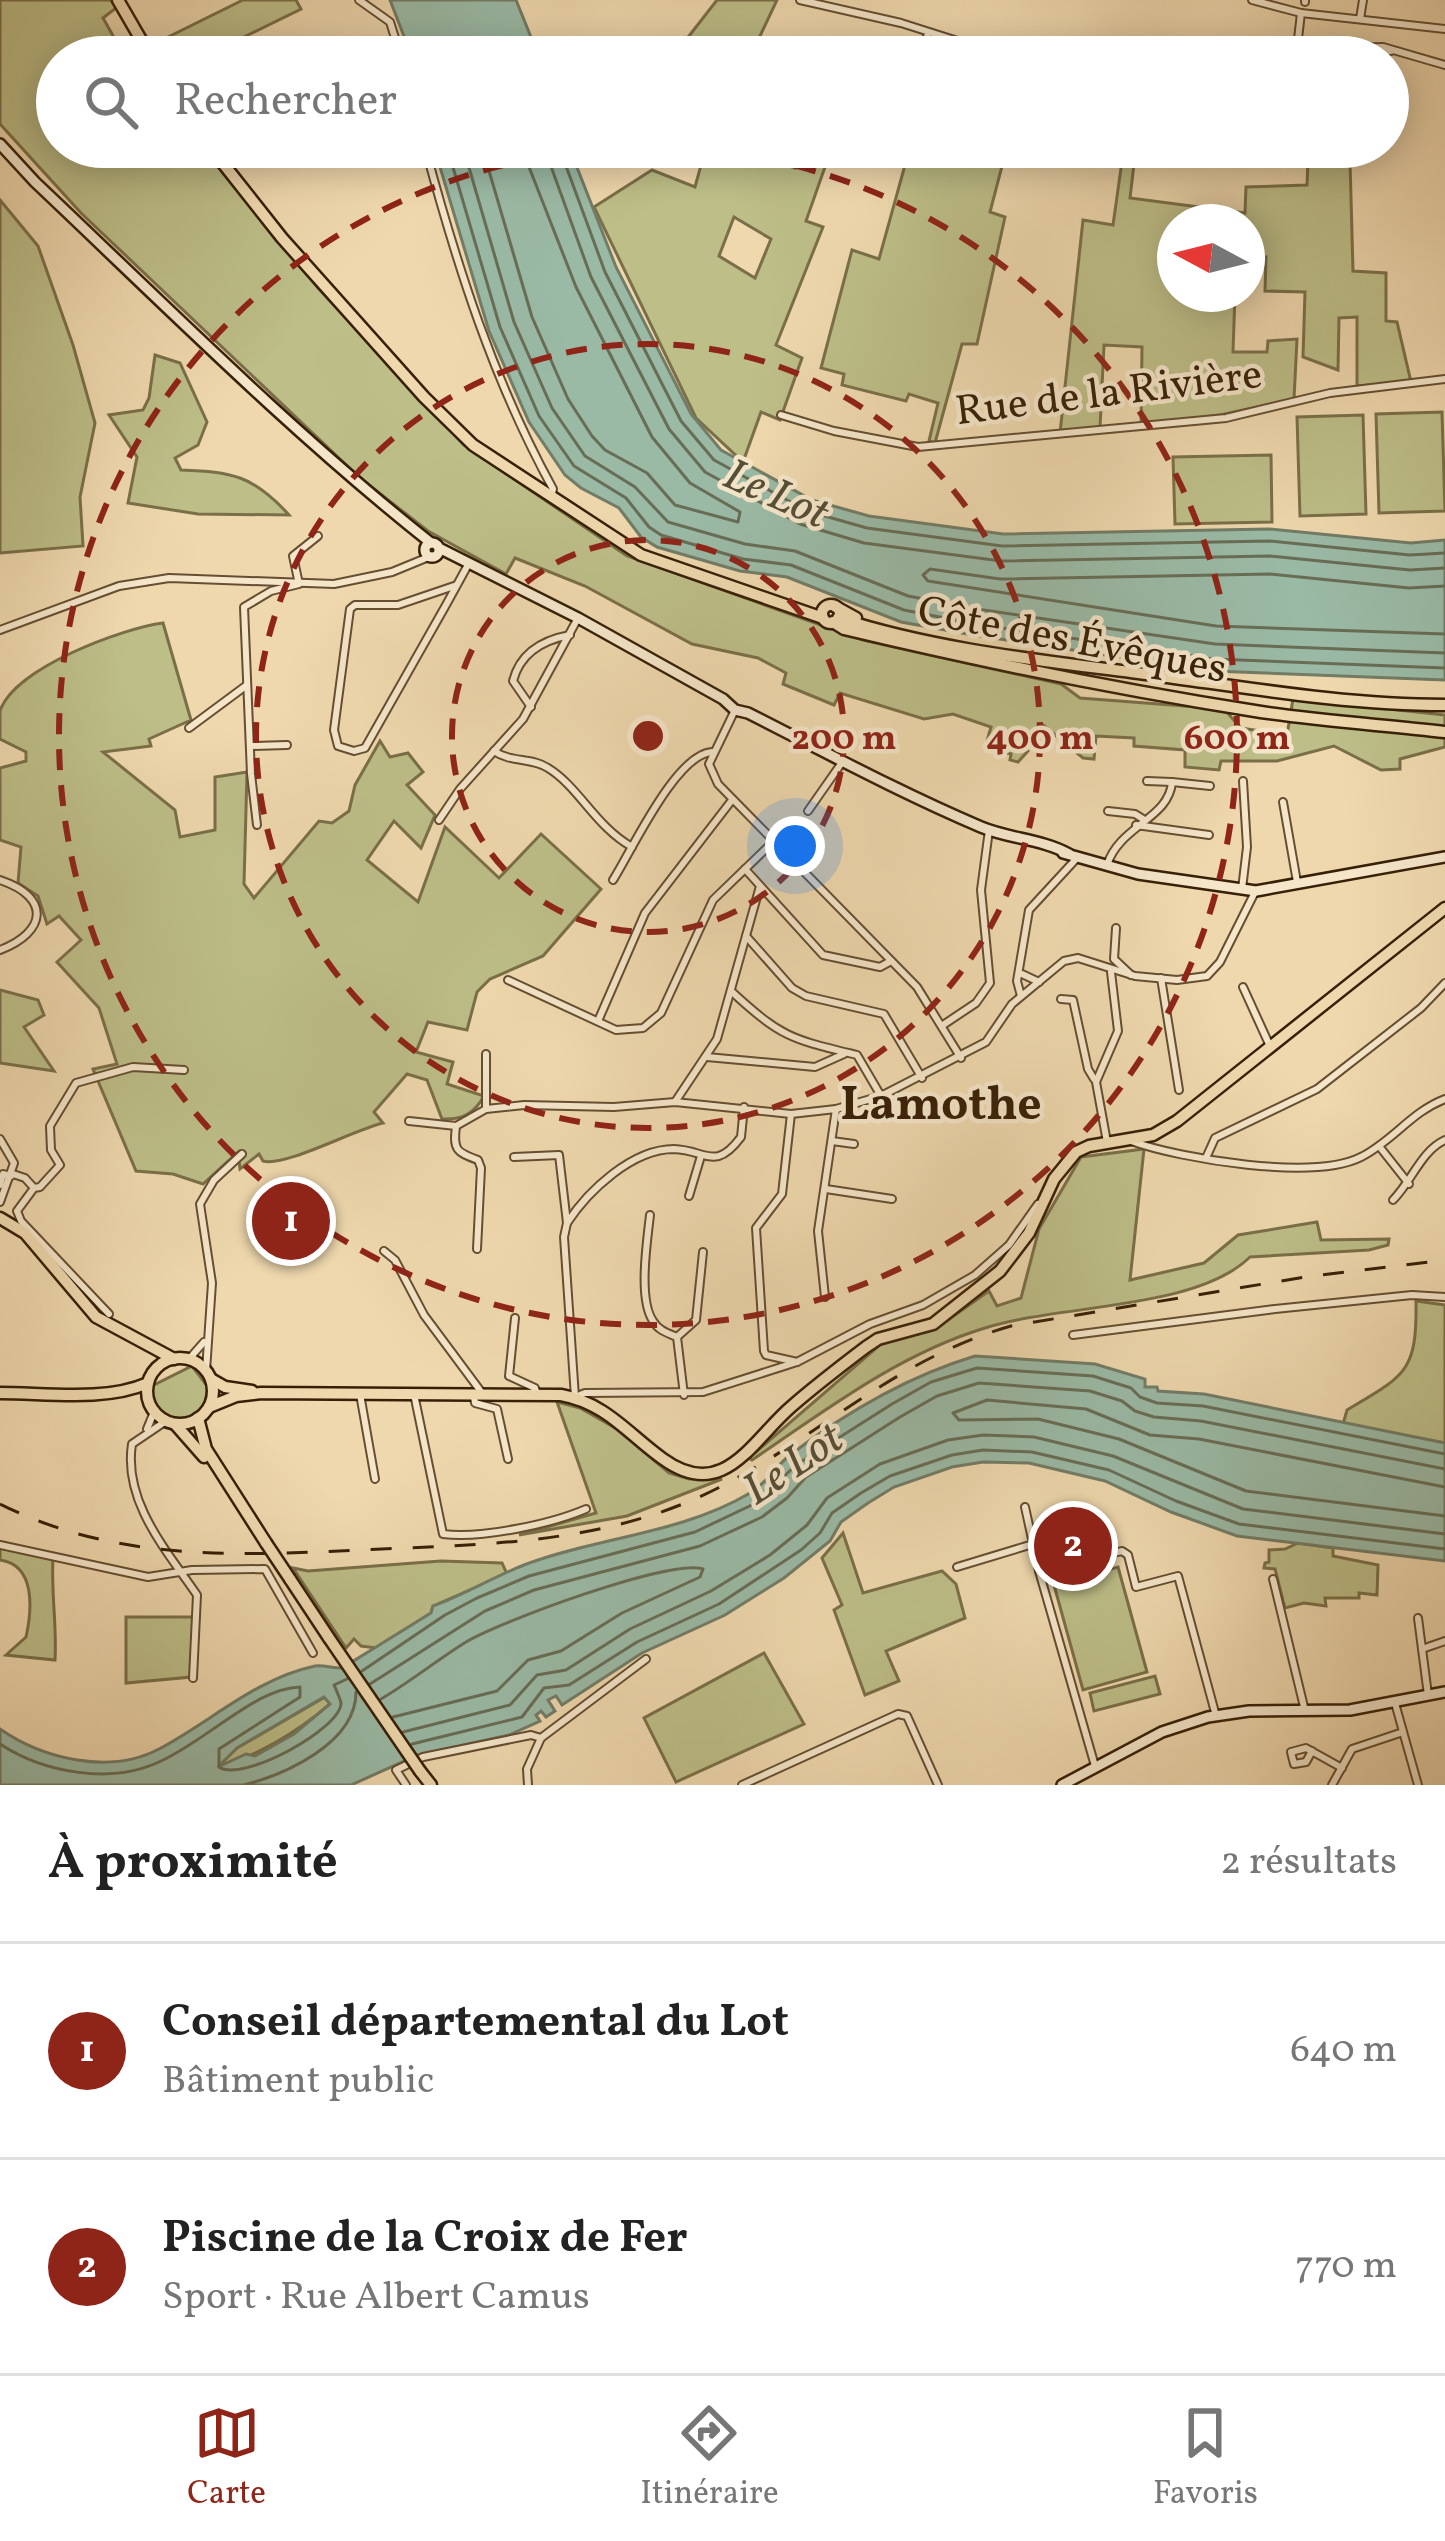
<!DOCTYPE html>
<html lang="fr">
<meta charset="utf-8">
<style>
:root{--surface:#fff;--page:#f2f2f2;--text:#222;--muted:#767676;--line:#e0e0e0;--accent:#8f2418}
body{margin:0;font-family:Vollkorn,serif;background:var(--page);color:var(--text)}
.compass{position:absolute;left:1157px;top:204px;width:108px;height:108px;border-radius:50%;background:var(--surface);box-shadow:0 6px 30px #0003;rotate:277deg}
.you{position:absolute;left:795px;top:846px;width:42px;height:42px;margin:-30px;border:9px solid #fff;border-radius:50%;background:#1a73e8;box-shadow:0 0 0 18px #1a73e833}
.badge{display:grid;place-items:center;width:78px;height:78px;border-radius:50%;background:var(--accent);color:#fff;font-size:39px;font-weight:700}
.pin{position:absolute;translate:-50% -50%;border:6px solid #fff;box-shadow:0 3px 12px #0006}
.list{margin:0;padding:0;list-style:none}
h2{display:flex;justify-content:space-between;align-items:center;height:156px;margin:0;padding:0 48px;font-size:51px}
h2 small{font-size:39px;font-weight:400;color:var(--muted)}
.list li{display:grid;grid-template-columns:78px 1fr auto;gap:36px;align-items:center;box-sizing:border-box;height:216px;padding:0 48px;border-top:3px solid var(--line)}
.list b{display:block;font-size:45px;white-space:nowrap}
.list p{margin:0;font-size:39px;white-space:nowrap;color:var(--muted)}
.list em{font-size:39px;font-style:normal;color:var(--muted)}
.icon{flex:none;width:66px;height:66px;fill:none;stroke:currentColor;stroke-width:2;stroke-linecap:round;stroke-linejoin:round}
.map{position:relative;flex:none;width:1445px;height:1785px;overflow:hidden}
.search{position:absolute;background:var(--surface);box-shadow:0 6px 30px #0003;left:36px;right:36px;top:36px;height:132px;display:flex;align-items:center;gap:30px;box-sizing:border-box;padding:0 42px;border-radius:66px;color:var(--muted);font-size:45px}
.sheet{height:588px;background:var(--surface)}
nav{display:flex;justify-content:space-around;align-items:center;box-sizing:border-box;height:168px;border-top:3px solid var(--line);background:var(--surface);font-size:33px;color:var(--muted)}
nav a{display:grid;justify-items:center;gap:6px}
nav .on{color:var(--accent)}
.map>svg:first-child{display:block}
.green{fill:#bdbe88;stroke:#7a6f48;stroke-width:3;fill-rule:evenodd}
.water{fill:#9abaa6;stroke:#727c66;stroke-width:3;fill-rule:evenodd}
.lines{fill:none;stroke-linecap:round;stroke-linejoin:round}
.shore{stroke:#686d56;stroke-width:3}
.street-casing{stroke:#654e31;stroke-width:10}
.secondary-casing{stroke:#372007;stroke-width:14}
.primary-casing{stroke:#372007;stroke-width:15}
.street{stroke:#f5e6ca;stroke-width:6}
.secondary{stroke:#f5e6ca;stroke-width:9}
.primary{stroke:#efd8ae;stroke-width:10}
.rail{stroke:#372007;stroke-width:3;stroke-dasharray:21 21;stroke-linecap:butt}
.primary-bridge-casing{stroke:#372007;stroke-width:15;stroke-linecap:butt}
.primary-bridge{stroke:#efd8ae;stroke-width:10}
.ring{fill:none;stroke:#8f2418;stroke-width:6;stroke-dasharray:21 15}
.labels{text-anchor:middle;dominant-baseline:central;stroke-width:9;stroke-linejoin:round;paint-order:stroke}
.street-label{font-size:42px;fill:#372007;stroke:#f5e6ca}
.water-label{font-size:45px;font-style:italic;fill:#554e37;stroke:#f5e6ca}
.quarter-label{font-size:48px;font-weight:bold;fill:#372007;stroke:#f5e6ca}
.centre{fill:#8f2418;stroke:#f5e6ca;stroke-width:6}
.ring-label{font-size:36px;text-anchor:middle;font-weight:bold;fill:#8f2418;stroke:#f5e6ca;stroke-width:9;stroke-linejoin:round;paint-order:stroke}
</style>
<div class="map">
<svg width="1445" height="1785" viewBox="0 0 1445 1785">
<rect width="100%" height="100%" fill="#efd8ae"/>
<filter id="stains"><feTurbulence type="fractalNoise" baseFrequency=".00167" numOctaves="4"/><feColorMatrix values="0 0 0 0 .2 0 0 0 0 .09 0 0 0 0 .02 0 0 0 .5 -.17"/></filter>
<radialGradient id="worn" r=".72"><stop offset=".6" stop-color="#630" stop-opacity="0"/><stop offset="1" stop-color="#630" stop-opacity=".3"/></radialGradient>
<g class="green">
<polygon points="0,0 111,0 116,8 103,18 125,57 57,57 57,147 203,147 318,288 464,445 627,556 863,640 1061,684 1080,698 1224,709 1241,728 1287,735 1293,699 1445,715 1445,747 1400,759 1400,769 1381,770 1334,746 1277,761 1221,761 1219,770 1185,767 1185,750 1134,746 1134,738 1096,736 1094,759 1083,758 1042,724 1022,737 1028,751 1018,762 1010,760 1011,754 985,748 991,727 953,714 924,719 840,693 834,705 783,684 786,673 758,658 692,644 585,586 515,558 506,574 428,531 360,478 81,213 0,124"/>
<polygon points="243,0 296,0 301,9 244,37 255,57 175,57 164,39"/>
<polygon points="717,0 777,0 750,57 726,57 682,45"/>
<path d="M706 147H770L767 158 795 168 803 147H832L806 221 823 227 776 345 802 358 780 420 761 412 743 462 696 418 594 207 652 170 695 187ZM734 217 771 239 755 278 719 256Z"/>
<polygon points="910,147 1007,147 990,212 1005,217 977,344 962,344 935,443 929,441 938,403 909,394 906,401 842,385 844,374 821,368 852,250 879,259"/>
<polygon points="1124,147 1136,147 1130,198 1245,213 1246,187 1307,185 1308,161 1350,161 1353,271 1386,273 1386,321 1397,322 1411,382 1357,386 1357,317 1339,318 1338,370 1303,357 1305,292 1265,291 1266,257 1247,256 1247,222 1175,222 1175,294 1235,294 1233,352 1267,352 1268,341 1297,339 1294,399 1220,415 1141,425 1142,347 1104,345 1100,428 1060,433 1083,220 1113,225"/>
<polygon points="0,200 38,246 73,345 95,423 80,497 83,546 0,553"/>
<path d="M155 355 180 363 207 422 198 445 175 458 181 470C232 472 253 475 289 515L198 514 128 503 137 457 109 415 143 410 149 398Z"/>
<polygon points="1442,412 1445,511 1379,513 1376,414"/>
<polygon points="1363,415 1366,514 1300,516 1297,417"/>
<polygon points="1271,455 1272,522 1175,524 1173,457"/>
<path d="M163 623 191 720 149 739 151 746 103 752 175 810 180 837 215 830V777L247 772 244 884 254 898 319 821 332 823 349 811 355 785 380 741 390 757 408 753 423 772 407 785 435 815 421 848 394 821 367 860 418 902 445 827 499 878 541 834 601 889 543 956 490 979 477 992 467 1030 428 1022 416 1052 453 1062 447 1084 484 1096C474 1114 462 1120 442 1119L427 1080 407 1074 374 1112 383 1123C353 1130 286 1167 263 1161L259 1154 240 1169 238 1152 203 1184 173 1174 136 1171 93 1069 117 1064 99 1008 57 962 81 940 59 916 47 924 38 896 18 883 21 847 0 840V768L26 761V752L0 739C0 731 0 719 0 711 14 668 123 628 163 623Z"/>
<polygon points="0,990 38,1000 44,1015 24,1027 54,1071 0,1063"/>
<path d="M1144 1149 1130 1280 1204 1263 1238 1235 1317 1222 1321 1240 1389 1239 1388 1245 1369 1250 1250 1257C1196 1310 1060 1304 985 1328 899 1354 826 1410 752 1460L749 1458 881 1344 935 1329 989 1291 997 1306 1021 1298 1039 1229 1081 1157Z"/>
<path d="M1416 1301 1445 1305V1443L1343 1424 1347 1410C1406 1375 1417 1372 1416 1301Z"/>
<polygon points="192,1366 208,1387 204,1408 187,1421 166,1419 151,1403 150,1387"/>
<polygon points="557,1402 580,1408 617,1429 669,1473 689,1479 722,1479 627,1516 519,1535 596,1513"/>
<polygon points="843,1533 863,1593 942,1571 956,1584 965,1618 886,1651 899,1681 865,1695 834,1610 842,1605 822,1558"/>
<polygon points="1298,1543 1333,1548 1333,1556 1378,1565 1377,1595 1359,1593 1359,1598 1325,1598 1326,1606 1304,1603 1285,1608 1275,1569 1264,1568 1265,1563 1269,1562 1269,1550 1285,1549"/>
<path d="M0 1548 53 1558C51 1594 57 1624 55 1660L6 1655 26 1637C32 1610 36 1565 0 1560Z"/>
<polygon points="441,1561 502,1563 507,1574 433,1606 431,1613 376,1648 361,1646 354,1639 346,1648 293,1568 308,1571"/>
<polygon points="1118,1567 1147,1672 1083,1690 1054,1585"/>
<polygon points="126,1617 195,1617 191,1677 126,1683"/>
<polygon points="764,1653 804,1724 676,1782 644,1718"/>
<polygon points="1155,1676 1160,1694 1094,1711 1090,1693"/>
<path d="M325 1697 330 1704C294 1735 259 1754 214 1770L237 1748Z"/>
</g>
<g class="water">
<polygon points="390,0 516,0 539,57 412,57"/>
<polygon points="434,147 569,147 616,267 691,414 721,450 812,500 869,516 1003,534 1269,529 1411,543 1445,540 1445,680 1212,671 973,635 901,622 787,577 740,571 657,547 641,537 619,508 581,488 565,475 529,422 489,331"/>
<path d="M975 1356 1095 1364 1145 1379V1387H1157L1158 1391 1204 1394 1445 1443V1561L1237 1536 1171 1512 1105 1481 1029 1463 983 1462 952 1467 894 1487 868 1503 841 1522 830 1541 784 1578 725 1615 642 1653 562 1705 556 1696 548 1700 555 1711 546 1717 541 1711 536 1715 540 1721 509 1735 418 1755 351 1785H0V1729C43 1759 110 1775 159 1749 212 1721 255 1679 315 1666 324 1665 333 1668 342 1668L431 1613 433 1606C464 1595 493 1577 524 1565 598 1537 681 1534 750 1493 767 1483 775 1467 790 1455 845 1413 909 1376 975 1356ZM324 1697 330 1704 294 1734 255 1756 246 1754 218 1767 237 1748Z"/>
</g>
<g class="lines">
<g class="shore">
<polyline points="447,147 500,327 539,416 574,466 626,498 649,527 661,535 743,559 791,565 904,610 975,624 1213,659 1445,668"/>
<polyline points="463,147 514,322 552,408 585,456 635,487 668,522 745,544 795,551 908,596 977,609 1215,644 1445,653"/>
<polyline points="482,147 532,317 568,399 592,436 605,450 647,473 675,505 738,522 740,512 690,483 652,437 576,287 529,167 526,147"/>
<polyline points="544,147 591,277 669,429 705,472 800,524 864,543 1001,561 1270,556 1410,570 1445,568"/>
<polyline points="559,147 605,272 681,421 714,460 807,511 867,528 1002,546 1269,541 1410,555 1445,553"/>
<polyline points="1445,586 1409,588 1270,574 1000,579 930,569 923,575 928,581 1216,626 1445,634"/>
<polyline points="1445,1487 1199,1439 1150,1435 1086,1409 987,1400 953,1413 959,1420 1038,1419 1119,1439 1246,1491 1445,1516"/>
<polyline points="362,1671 445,1615 477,1598 529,1576 695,1532 756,1503 796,1465 892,1404 931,1382 977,1368 1093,1376 1131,1388 1140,1397 1157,1403 1203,1406 1445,1454"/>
<polyline points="370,1684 485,1611 534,1590 700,1546 762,1517 787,1498 806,1477 900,1417 937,1396 979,1383 1090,1391 1122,1401 1135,1411 1154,1417 1201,1421 1445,1469"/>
<path d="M381 1699C410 1682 437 1660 466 1642 499 1622 671 1558 703 1569L700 1577 622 1613 561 1651 528 1660 497 1691 393 1717"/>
<polyline points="403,1732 510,1705 537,1675 566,1670 630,1629 711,1591 770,1555 807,1525 827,1498 880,1464 948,1440 983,1435 1034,1437 1113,1456 1243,1509 1445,1534"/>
<path d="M0 1744C44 1773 112 1785 161 1761 183 1751 204 1735 225 1721 247 1706 273 1688 300 1687V1697L219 1749V1767C242 1783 341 1729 341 1703 341 1701 335 1687 334 1685L347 1679"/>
<polyline points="412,1744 522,1717 544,1688 569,1685 637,1642 719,1604 801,1550 820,1533 832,1513 861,1493 890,1476 952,1455 983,1450 1032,1452 1109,1470 1176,1501 1239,1524 1445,1549"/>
<path d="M244 1785C286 1774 356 1743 356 1692"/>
</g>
<defs>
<g id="street">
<polyline points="359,0 390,22 401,57"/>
<polyline points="800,0 901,23 1008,57"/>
<polyline points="1252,0 1301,13 1445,29"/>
<polyline points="1305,2 1305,0"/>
<polyline points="1301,13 1298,39 1303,49 1383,47 1445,65"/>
<polyline points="1360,19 1363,0"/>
<polyline points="683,52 703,57"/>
<polyline points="919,57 928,34"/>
<polyline points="1317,57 1391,51"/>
<path d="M425 147C457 266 493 380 553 489L551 497"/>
<polyline points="781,415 834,431 918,447 1226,418 1330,393 1445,379"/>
<polyline points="457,585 398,605 355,605 350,609 334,730 338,746 354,751 365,748 446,605 469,563"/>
<polyline points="0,630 119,586 169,578 334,584 392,572 431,556"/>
<path d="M531 707 513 681C520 653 543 640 570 635"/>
<polyline points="735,710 709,764 718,784 917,987 961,1058"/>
<polyline points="189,728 247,685"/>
<polyline points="250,746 287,745"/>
<path d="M494 751C511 763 532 757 548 768 579 787 595 826 632 847"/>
<polyline points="1147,781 1172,782"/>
<polyline points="1283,802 1297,882"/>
<polyline points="808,811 843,761"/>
<polyline points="1108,811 1135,814 1143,819"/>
<polyline points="439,820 460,789 523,719 578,618"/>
<polyline points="257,825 251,774 244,607 271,591 299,584 293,556 318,536"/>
<polyline points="1136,825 1209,835"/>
<path d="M1107 865C1120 825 1169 819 1172 782L1210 786"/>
<polyline points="745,869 823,955 880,967 891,961"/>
<path d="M0 880C51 897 47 932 0 950"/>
<path d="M613 880C632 850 676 754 712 752"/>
<polyline points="1242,889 1247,847 1243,781"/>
<polyline points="1116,928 1114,959 1131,975"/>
<polyline points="746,936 792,988 806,996 884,1014 922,1078"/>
<polyline points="1022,974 1039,982"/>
<polyline points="1161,978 1179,1090"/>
<polyline points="508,980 616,1030 643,1028 661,1013 713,900 774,841"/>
<polyline points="1243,987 1269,1044"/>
<path d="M731 991C782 1038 791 1039 857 1055L881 1096"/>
<polyline points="1021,996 1017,981 1029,910 1077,858"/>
<polyline points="1061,999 1073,1000 1088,1069 1094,1079"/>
<polyline points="598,1021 645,913 732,800"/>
<polyline points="943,1025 976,1003 990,983 981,890 989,830"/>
<polyline points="707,1057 815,1067 844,1054"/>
<polyline points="675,1102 717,1039 760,886"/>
<polyline points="486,1109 486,1054"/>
<polyline points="791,1114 782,1194 756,1228 764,1351 766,1355 797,1362"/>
<polyline points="409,1121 456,1126"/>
<polyline points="456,1126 486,1109 524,1105 614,1107 675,1102 791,1114 836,1109 881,1096 986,1042 1012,1004 1064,961 1078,958 1135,976 1177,980 1207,976 1220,962 1255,892"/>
<path d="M456 1126C453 1150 456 1152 478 1160L481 1168 477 1249"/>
<polyline points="0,1139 14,1163 0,1202"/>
<polyline points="832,1141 854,1144"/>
<path d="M1131 1141C1181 1159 1314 1181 1361 1157 1393 1141 1411 1112 1445 1099"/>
<polyline points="1107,1142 1096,1082 1118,1031 1111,972"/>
<polyline points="1379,1146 1409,1184"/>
<polyline points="514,1157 559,1155 567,1223 564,1237 575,1397 585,1393 703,1392 797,1362 870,1324 923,1305 975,1275 1009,1245 1038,1204"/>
<polyline points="1206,1158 1215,1138 1317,1089 1421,1008 1445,983"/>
<polyline points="13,1174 25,1178 34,1188"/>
<polyline points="0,1185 3,1174 11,1176"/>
<polyline points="826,1189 892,1199"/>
<polyline points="689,1196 701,1156"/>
<path d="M1393 1200C1412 1181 1421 1151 1445 1140"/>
<path d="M650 1215C647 1242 638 1299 653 1321 658 1330 667 1333 677 1337L684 1395"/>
<path d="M567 1223C588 1191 632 1149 674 1149 706 1150 715 1172 741 1137L744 1107"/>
<polyline points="384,1251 395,1260 424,1315 482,1393"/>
<polyline points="825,1297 818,1231 836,1109"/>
<polyline points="109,1314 21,1221 17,1211 34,1188 40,1187 60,1165 51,1150 50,1126 76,1083 133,1067 184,1070"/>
<polyline points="515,1318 509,1376 535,1388 537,1394"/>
<polyline points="1073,1335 1275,1309 1412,1295 1445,1297"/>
<polyline points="677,1337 696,1320 703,1252"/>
<polyline points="189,1359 204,1342"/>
<polyline points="206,1371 212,1283 200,1204 214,1180 242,1154"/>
<polyline points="360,1394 375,1479"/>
<path d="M414 1394 443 1534C481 1539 551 1524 586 1509"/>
<polyline points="474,1397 475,1403 497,1409 508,1459"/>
<path d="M166 1421 132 1444C123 1502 167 1551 197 1595L193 1678"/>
<polyline points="147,1429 154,1412"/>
<polyline points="1025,1507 1039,1571 1095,1766"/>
<polyline points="0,1545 148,1577 192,1570 265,1569 313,1653"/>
<polyline points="957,1567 1033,1544"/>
<polyline points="1039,1571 1122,1551 1128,1555 1136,1587 1178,1576 1216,1716"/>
<polyline points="1273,1579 1305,1711"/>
<polyline points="1418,1618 1428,1695"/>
<polyline points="1422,1649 1445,1641"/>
<polyline points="1395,1703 1418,1785"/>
<polyline points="1312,1751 1306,1762 1294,1764 1291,1752 1306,1748 1342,1768"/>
<polyline points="406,1785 396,1770 423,1757 531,1735 541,1738"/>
<polyline points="528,1785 527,1769 541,1738 646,1659"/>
<polyline points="742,1785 898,1714 907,1716 938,1785"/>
<polyline points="1332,1785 1352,1749 1403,1732"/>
</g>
<g id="secondary">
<path d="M0 144 35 182C164 304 291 432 431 543"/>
<circle cx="432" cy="550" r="7"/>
<path d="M439 548 578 618 723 699 735 710 748 713C825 752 901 793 981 827 1010 839 1042 839 1069 854"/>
<polyline points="1063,853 1138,874 1256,891 1445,857"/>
<polyline points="1062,1785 1162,1732 1208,1717 1249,1711 1350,1710 1445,1692"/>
</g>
<g id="primary">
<polyline points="118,0 151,57"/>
<polyline points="210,147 282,238 424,397 473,445 641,555 823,618"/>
<circle cx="831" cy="614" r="9"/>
<polyline points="836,607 856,618"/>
<path d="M838 618C940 651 1048 661 1153 675 1250 688 1347 705 1445 705"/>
<path d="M833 622 844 629C982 662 1120 690 1261 712 1322 721 1384 725 1445 732"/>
<polyline points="0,1218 25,1233 96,1317 174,1359"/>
<circle cx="180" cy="1391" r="33"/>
<polyline points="211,1379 225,1387 252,1391"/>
<path d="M0 1393C46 1393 105 1402 148 1383"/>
<path d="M209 1407 236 1396 261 1393 561 1395C606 1403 628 1434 663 1459 724 1503 752 1440 792 1406 816 1385 841 1366 866 1347L878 1339 933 1324 1000 1271 1029 1233 1054 1179 1076 1152 1089 1146 1153 1135 1177 1121 1445 908"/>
<polyline points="198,1418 206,1449 266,1543"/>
<polyline points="175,1424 204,1457"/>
<polyline points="290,1579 329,1638"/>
<polyline points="420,1771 431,1785"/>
</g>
</defs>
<use href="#street" class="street-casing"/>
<use href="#secondary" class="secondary-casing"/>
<use href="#primary" class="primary-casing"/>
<use href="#street" class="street"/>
<use href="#secondary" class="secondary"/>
<use href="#primary" class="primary"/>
<path class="rail" d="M0 1504C122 1565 250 1555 382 1549 498 1544 612 1542 718 1488 822 1435 895 1359 1011 1326L1305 1277 1445 1260"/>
<defs>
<g id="primary-bridge">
<polyline points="266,1543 290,1579"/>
<polyline points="329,1638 420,1771"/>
</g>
</defs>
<use href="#primary-bridge" class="primary-bridge-casing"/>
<use href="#primary-bridge" class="primary-bridge"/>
</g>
<g class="ring">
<circle cx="648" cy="736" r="196"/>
<circle cx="648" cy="736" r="392"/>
<path d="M653 147A589 589 0 1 1 643 147"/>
</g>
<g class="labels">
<g class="street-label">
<text transform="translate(1109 395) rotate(-7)">Rue de la Rivière</text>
<text transform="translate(1072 642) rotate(11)">Côte des Évêques</text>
</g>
<g class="water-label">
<text transform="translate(775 496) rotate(24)">Le Lot</text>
<text transform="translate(794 1466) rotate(-34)">Le Lot</text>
</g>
<g class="quarter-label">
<text x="941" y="1106">Lamothe</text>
</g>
</g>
<circle cx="648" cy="736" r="18" class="centre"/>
<g class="ring-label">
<text x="844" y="749">200 m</text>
<text x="1040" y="749">400 m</text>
<text x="1237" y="749">600 m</text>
</g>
<rect width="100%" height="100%" filter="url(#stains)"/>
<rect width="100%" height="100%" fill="url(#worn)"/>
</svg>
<svg class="compass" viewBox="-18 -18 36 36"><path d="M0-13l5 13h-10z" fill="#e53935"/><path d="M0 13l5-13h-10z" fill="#767676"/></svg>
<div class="you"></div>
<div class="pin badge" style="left:291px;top:1221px">1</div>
<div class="pin badge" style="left:1073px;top:1546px">2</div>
<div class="search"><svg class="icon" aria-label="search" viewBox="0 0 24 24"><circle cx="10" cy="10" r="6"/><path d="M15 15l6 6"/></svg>Rechercher</div>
</div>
<section class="sheet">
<h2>À proximité<small>2 résultats</small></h2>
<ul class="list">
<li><span class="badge">1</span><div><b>Conseil départemental du Lot</b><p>Bâtiment public</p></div><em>640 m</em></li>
<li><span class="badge">2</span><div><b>Piscine de la Croix de Fer</b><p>Sport · Rue Albert Camus</p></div><em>770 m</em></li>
</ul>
</section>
<nav>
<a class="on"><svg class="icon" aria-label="map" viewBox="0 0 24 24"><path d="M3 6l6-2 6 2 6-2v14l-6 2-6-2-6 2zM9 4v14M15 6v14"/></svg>Carte</a>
<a><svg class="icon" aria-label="directions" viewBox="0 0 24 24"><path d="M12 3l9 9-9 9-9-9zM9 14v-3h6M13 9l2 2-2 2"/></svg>Itinéraire</a>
<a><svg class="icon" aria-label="saved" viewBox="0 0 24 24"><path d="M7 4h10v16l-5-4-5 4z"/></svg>Favoris</a>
</nav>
